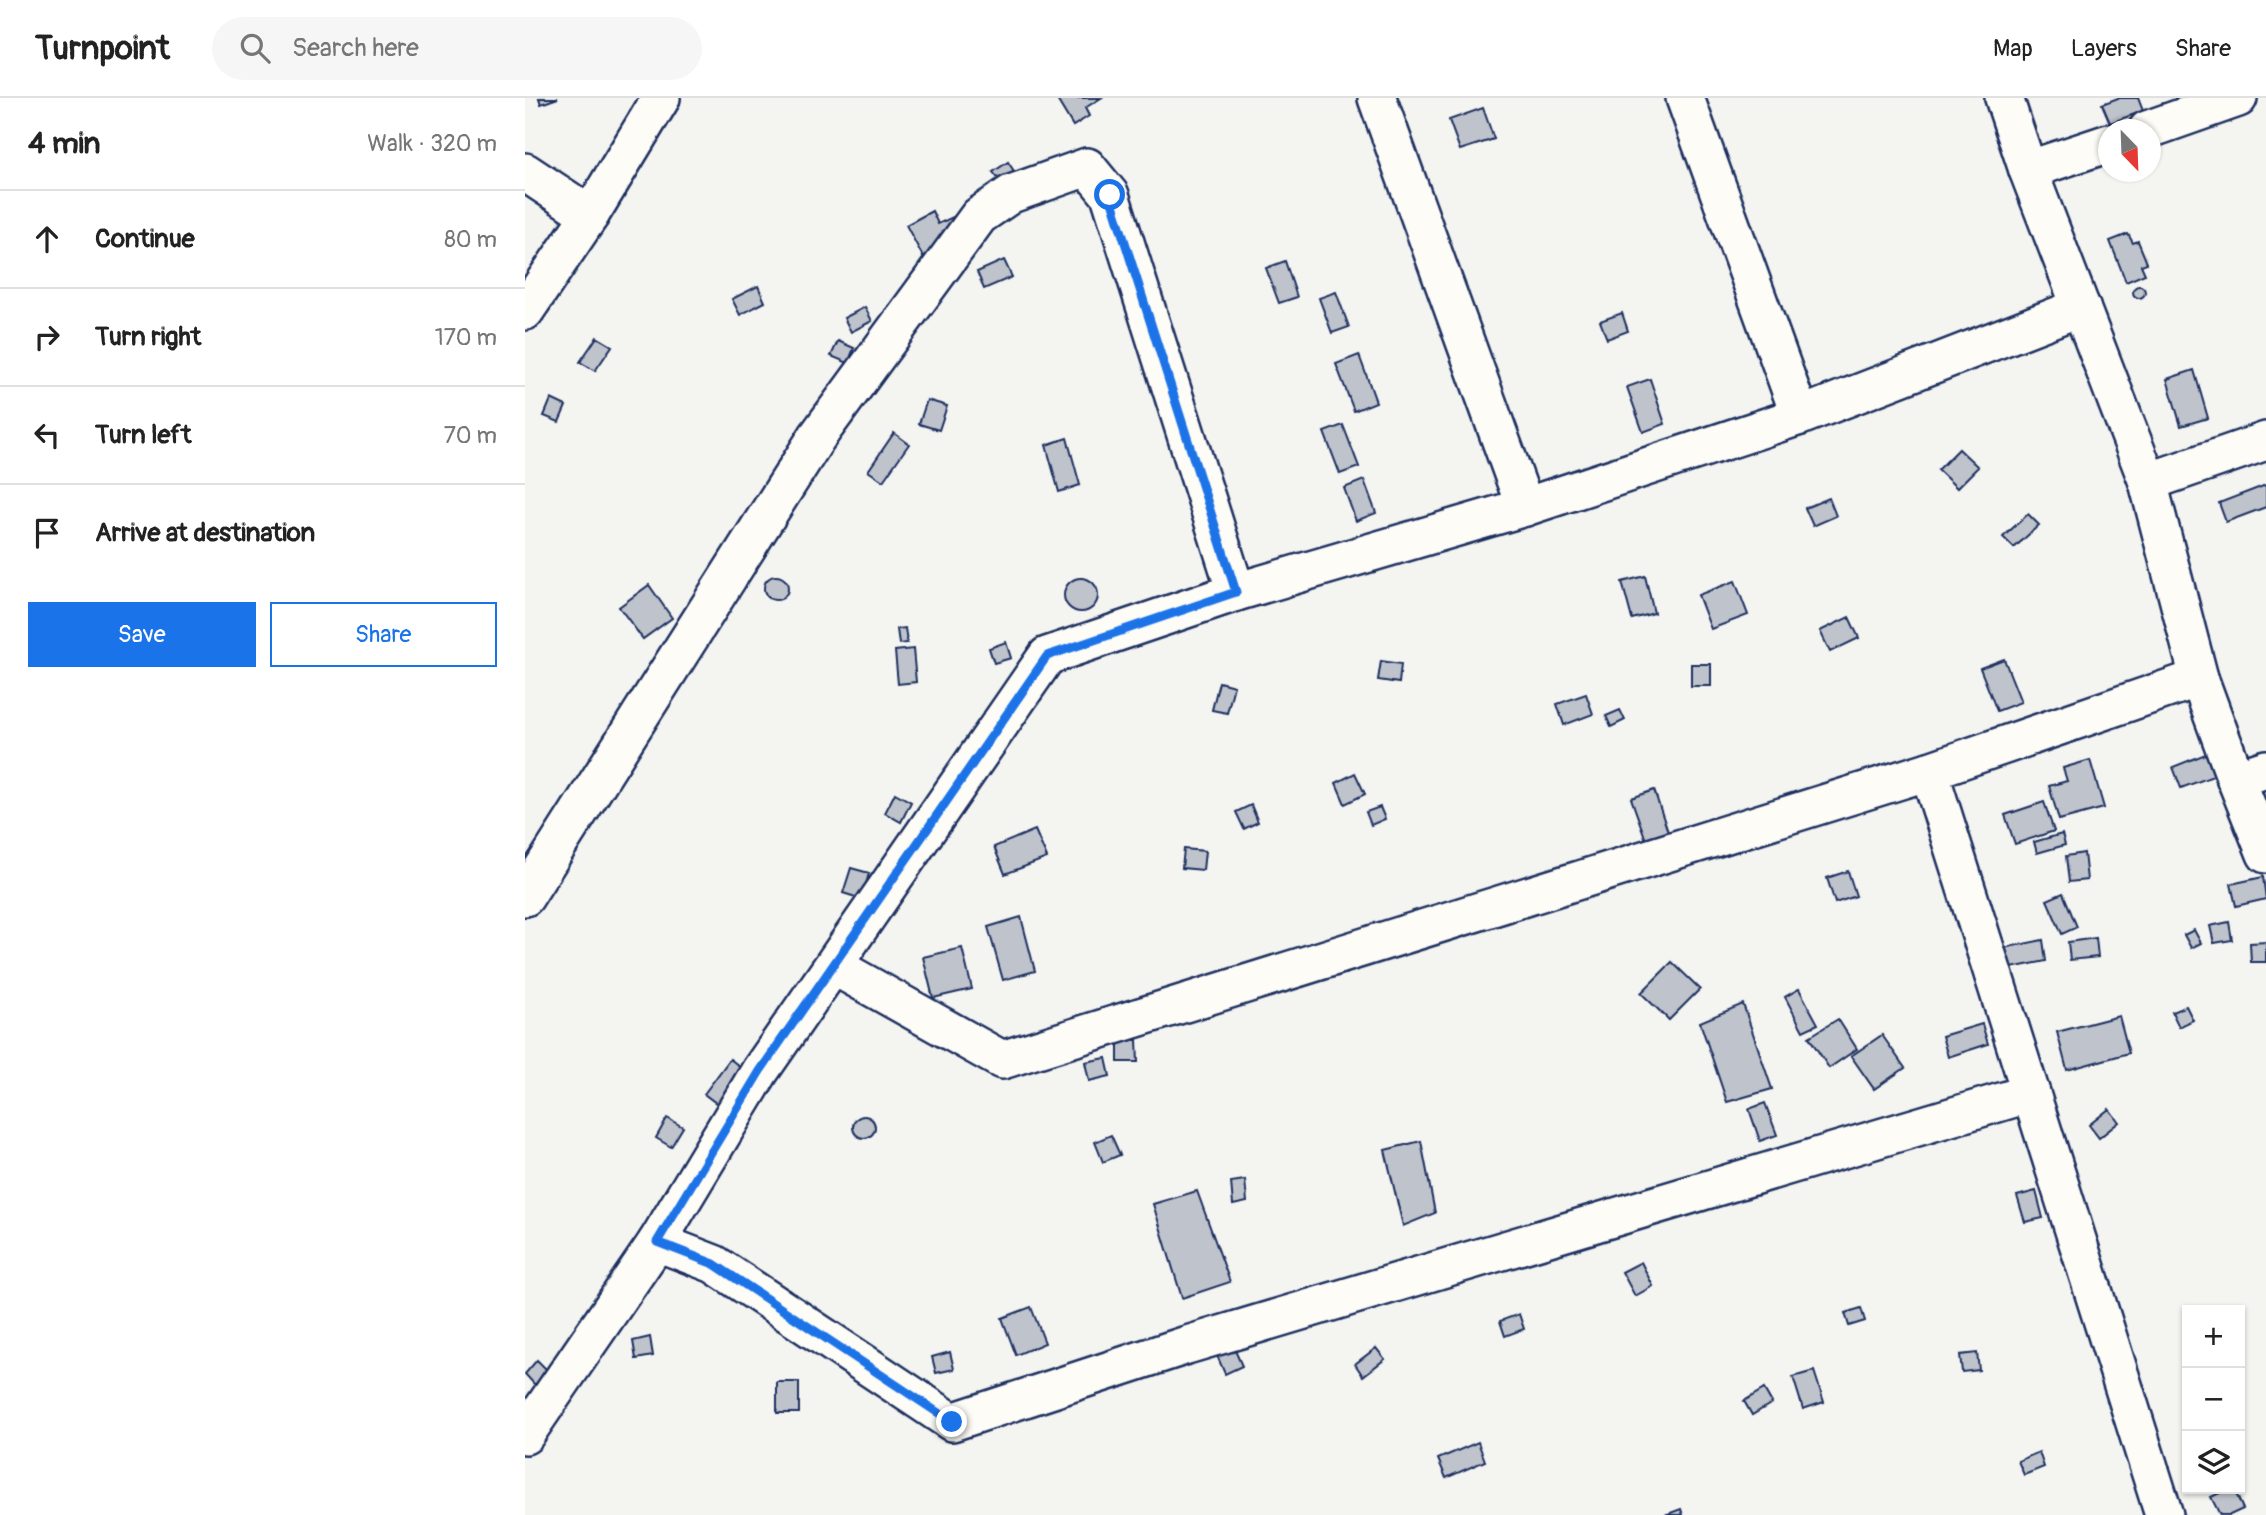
<!DOCTYPE html>
<meta charset="utf-8">
<style>
:root{--surface:#fff;--page:#f6f6f6;--text:#222;--muted:#767676;--line:#e0e0e0;--accent:#1a73e8}
body{margin:0;font-family:Pangolin,sans-serif;background:var(--page);color:var(--text)}
.controls{position:absolute;right:21px;bottom:21px;display:grid;overflow:hidden;border-radius:0px;box-shadow:0 2px 5px #0004}
.controls button{width:63px;height:63px;display:grid;place-items:center;padding:0;border:0;border-bottom:2px solid var(--line);background:var(--surface);color:var(--text);font:35px sans-serif}
.compass{position:absolute;left:1573px;top:21px;width:63px;height:63px;border-radius:50%;background:var(--surface);box-shadow:0 2px 5px #0004;rotate:157deg}
.stop{position:absolute;width:21px;height:21px;margin:-16px;border:5px solid #1a73e8;border-radius:50%;background:#fff}
.stop.end{background:#1a73e8;border-color:#fff;box-shadow:0 2px 7px #0008}
.list{margin:0;padding:0;list-style:none}
h2{display:flex;justify-content:space-between;align-items:center;height:91px;margin:0;padding:0 28px;font-size:30px}
h2 small{font-size:23px;font-weight:400;color:var(--muted)}
.list li{display:grid;grid-template-columns:46px 1fr auto;gap:21px;align-items:center;box-sizing:border-box;height:98px;padding:0 28px;border-top:2px solid var(--line)}
.list b{display:block;font-size:26px;white-space:nowrap}
.list em{font-size:23px;font-style:normal;color:var(--muted)}
.actions{display:flex;gap:14px;padding:21px 28px}
.actions a{flex:1;padding:16px 0;border:2px solid var(--accent);border-radius:0px;text-align:center;font-size:24px;color:var(--accent)}
.actions .main{background:var(--accent);color:#fff}
.icon{flex:none;width:38px;height:38px;fill:none;stroke:currentColor;stroke-width:2;stroke-linecap:round;stroke-linejoin:round}
.map{position:relative;flex:none;width:1741px;height:1417px;overflow:hidden}
header{display:flex;align-items:center;gap:42px;box-sizing:border-box;height:98px;padding:0 35px;background:var(--surface);border-bottom:2px solid var(--line)}
header strong{font-size:33px}
nav{display:flex;gap:38px;margin-inline-start:auto;font-size:24px}
.search{width:490px;height:63px;background:var(--page);display:flex;align-items:center;gap:18px;box-sizing:border-box;padding:0 24px;border-radius:38px;color:var(--muted);font-size:26px}
main{display:flex}
aside{flex:1;background:var(--surface)}
.map>svg:first-child{display:block}
.building{fill:#bfc3cc;stroke:#1b2f5e;stroke-width:2}
.lines{fill:none;stroke-linecap:round;stroke-linejoin:round}
.minor-casing{stroke:#1b2f5e;stroke-width:42}
.minor{stroke:#fdfcf7;stroke-width:37}
.route{stroke:#1a73e8;stroke-width:9}
</style>
<header>
<strong>Turnpoint</strong>
<div class="search"><svg class="icon" aria-label="search" viewBox="0 0 24 24"><circle cx="10" cy="10" r="6"/><path d="M15 15l6 6"/></svg>Search here</div>
<nav><a>Map</a><a>Layers</a><a>Share</a></nav>
</header>
<main>
<aside>
<h2>4 min<small>Walk · 320 m</small></h2>
<ul class="list">
<li><svg class="icon" aria-label="ahead" viewBox="0 0 24 24"><path d="M12 20V5M6 11l6-6 6 6"/></svg><div><b>Continue</b></div><em>80 m</em></li>
<li><svg class="icon" aria-label="right" viewBox="0 0 24 24"><path d="M7 20v-9h11M14 6l5 5-5 5"/></svg><div><b>Turn right</b></div><em>170 m</em></li>
<li><svg class="icon" aria-label="left" viewBox="0 0 24 24"><path d="M17 20v-9H6M10 6l-5 5 5 5"/></svg><div><b>Turn left</b></div><em>70 m</em></li>
<li><svg class="icon" aria-label="arrive" viewBox="0 0 24 24"><path d="M6 21V4h12l-3 4 3 4H6"/></svg><div><b>Arrive at destination</b></div></li>
</ul>
<div class="actions"><a class="main">Save</a><a>Share</a></div>
</aside>
<div class="map">
<svg width="1741" height="1417" viewBox="0 0 1741 1417">
<rect width="100%" height="100%" fill="#f4f4f1"/>
<filter id="ink" filterUnits="userSpaceOnUse"><feTurbulence type="fractalNoise" baseFrequency=".0143" numOctaves="2"/><feDisplacementMap in="SourceGraphic" scale="14" xChannelSelector="R" yChannelSelector="G"/><feConvolveMatrix kernelMatrix="1 2 1 2 8 2 1 2 1" color-interpolation-filters="sRGB"/></filter>
<g filter="url(#ink)">
<g class="building">
<polygon points="14,0 33,0 16,6"/>
<polygon points="531,0 576,0 560,10 564,18 548,28"/>
<polygon points="1593,0 1613,0 1618,13 1585,25 1577,6"/>
<polygon points="958,10 969,41 935,52 924,22"/>
<polygon points="483,64 489,73 475,83 468,74"/>
<polygon points="407,113 413,126 430,118 439,137 398,159 381,127"/>
<polygon points="1603,136 1608,145 1613,143 1622,165 1616,167 1620,176 1601,184 1585,143"/>
<polygon points="479,162 487,179 459,191 452,174"/>
<polygon points="760,163 772,199 754,205 741,170"/>
<circle cx="1614" cy="194" r="6"/>
<polygon points="233,188 240,204 215,217 207,201"/>
<polygon points="811,194 824,229 807,235 794,200"/>
<polygon points="340,209 347,223 326,234 319,220"/>
<polygon points="1097,215 1103,233 1082,241 1075,223"/>
<polygon points="72,239 87,248 70,273 55,264"/>
<polygon points="313,243 329,250 323,265 306,258"/>
<polygon points="834,257 851,304 829,313 811,266"/>
<polygon points="1669,272 1683,320 1656,328 1642,281"/>
<polygon points="1125,281 1140,326 1118,334 1102,289"/>
<polygon points="26,301 41,308 34,324 19,318"/>
<polygon points="402,302 422,308 414,332 394,326"/>
<polygon points="818,327 834,369 815,376 799,334"/>
<polygon points="369,335 384,346 358,383 343,373"/>
<polygon points="542,340 555,387 534,394 521,347"/>
<polygon points="1434,351 1453,369 1432,390 1413,372"/>
<polygon points="839,382 851,415 831,423 819,390"/>
<polygon points="1741,387 1741,409 1701,424 1694,405"/>
<polygon points="1304,400 1311,418 1288,428 1280,410"/>
<polygon points="1503,416 1514,427 1489,450 1478,439"/>
<polygon points="1120,478 1129,515 1107,521 1097,484"/>
<circle cx="251" cy="490" r="12"/>
<circle cx="556" cy="497" r="17"/>
<polygon points="1210,483 1223,517 1186,531 1173,497"/>
<polygon points="124,487 147,520 118,541 94,509"/>
<polygon points="1324,519 1334,540 1305,554 1295,533"/>
<polygon points="380,530 382,545 374,546 372,531"/>
<polygon points="481,544 486,560 469,565 464,550"/>
<polygon points="388,551 391,584 373,586 370,553"/>
<polygon points="1479,561 1496,604 1472,613 1455,570"/>
<polygon points="856,563 876,566 874,585 853,582"/>
<rect x="1166" y="566" width="20" height="22"/>
<polygon points="694,584 709,588 702,615 687,612"/>
<polygon points="1061,596 1068,616 1039,627 1032,606"/>
<polygon points="1095,612 1100,622 1086,629 1081,618"/>
<polygon points="1683,655 1691,677 1656,690 1648,669"/>
<polygon points="1565,662 1579,710 1534,722 1524,688 1542,683 1538,670"/>
<polygon points="830,675 840,696 820,706 811,685"/>
<polygon points="1129,692 1143,734 1121,742 1106,700"/>
<polygon points="370,695 386,704 376,724 360,715"/>
<polygon points="1519,704 1529,733 1490,746 1480,717"/>
<polygon points="726,707 733,724 719,731 711,714"/>
<polygon points="855,709 860,721 846,727 841,714"/>
<polygon points="510,732 522,760 480,776 469,749"/>
<polygon points="1537,736 1540,747 1512,755 1509,744"/>
<polygon points="659,751 680,753 678,772 657,770"/>
<polygon points="1559,755 1562,782 1544,784 1541,758"/>
<polygon points="326,770 344,775 337,801 318,795"/>
<polygon points="1323,773 1331,798 1310,805 1302,780"/>
<polygon points="1738,779 1741,801 1711,808 1706,786"/>
<polygon points="1538,795 1552,829 1537,836 1522,802"/>
<polygon points="496,819 510,873 478,882 463,829"/>
<polygon points="1704,824 1707,842 1689,845 1685,828"/>
<polygon points="1669,832 1676,845 1666,850 1659,837"/>
<polygon points="1571,840 1573,859 1545,862 1543,844"/>
<polygon points="1518,842 1521,863 1481,871 1478,850"/>
<polygon points="1741,844 1741,864 1726,864 1725,845"/>
<polygon points="437,850 447,891 408,900 398,859"/>
<polygon points="1147,864 1175,891 1144,922 1116,895"/>
<polygon points="1274,891 1293,926 1278,933 1260,899"/>
<polygon points="1218,906 1247,991 1202,1004 1175,924"/>
<polygon points="1661,908 1668,922 1654,929 1647,914"/>
<polygon points="1594,918 1604,955 1542,972 1532,934"/>
<polygon points="1313,921 1332,951 1304,970 1284,939"/>
<polygon points="1457,926 1463,946 1423,959 1417,938"/>
<polygon points="1357,937 1380,970 1349,991 1326,958"/>
<polygon points="593,942 612,942 613,964 593,964"/>
<polygon points="581,960 585,978 564,983 560,964"/>
<polygon points="205,961 222,974 195,1008 179,996"/>
<polygon points="1240,1005 1252,1037 1235,1043 1224,1011"/>
<polygon points="1584,1011 1594,1024 1574,1040 1564,1027"/>
<circle cx="339" cy="1029" r="11"/>
<polygon points="142,1020 158,1029 146,1049 131,1040"/>
<polygon points="586,1037 595,1057 578,1064 570,1044"/>
<polygon points="896,1043 910,1115 878,1128 860,1052"/>
<polygon points="720,1082 722,1104 708,1107 706,1084"/>
<polygon points="672,1093 705,1184 657,1200 628,1106"/>
<polygon points="1511,1093 1518,1120 1500,1124 1492,1098"/>
<polygon points="1116,1164 1128,1188 1110,1198 1097,1174"/>
<polygon points="506,1209 520,1245 491,1257 477,1220"/>
<polygon points="1336,1210 1340,1223 1324,1228 1320,1215"/>
<polygon points="994,1216 999,1231 980,1238 975,1223"/>
<polygon points="125,1239 128,1258 111,1261 108,1243"/>
<polygon points="704,1239 717,1268 700,1276 687,1246"/>
<polygon points="851,1250 860,1261 838,1278 830,1266"/>
<polygon points="425,1254 429,1271 411,1275 407,1259"/>
<polygon points="1452,1255 1454,1272 1437,1274 1435,1257"/>
<polygon points="12,1262 23,1273 10,1287 0,1276"/>
<polygon points="1289,1273 1299,1304 1278,1311 1268,1279"/>
<rect x="252" y="1284" width="22" height="31"/>
<polygon points="1239,1291 1247,1305 1227,1317 1219,1303"/>
<polygon points="953,1344 960,1363 921,1380 913,1361"/>
<polygon points="1514,1354 1519,1369 1499,1377 1493,1363"/>
<polygon points="1703,1391 1709,1391 1718,1411 1705,1417 1695,1417 1686,1399"/>
<polygon points="1156,1411 1158,1417 1140,1417"/>
</g>
<g class="lines">
<defs>
<g id="minor">
<polyline points="852,0 1000,409"/>
<polyline points="1160,0 1275,318"/>
<polyline points="1479,0 1503,72 1623,384 1674,580 1711,681 1741,756"/>
<polyline points="1622,32 1713,0"/>
<polyline points="1503,72 1584,45"/>
<polyline points="0,74 65,117"/>
<polyline points="0,213 65,117 136,0"/>
<polyline points="1623,384 1741,343"/>
<polyline points="1404,673 1639,1417"/>
<polyline points="1711,681 1741,671"/>
<polyline points="0,799 292,339 454,118 486,96 562,69 585,97 711,494"/>
<polyline points="309,868 477,962 1404,673 1674,580"/>
<polyline points="132,1144 189,1166 427,1324 662,1247 1506,995"/>
<polyline points="0,1337 132,1144 235,973 522,558 711,494 1000,409 1275,318 1556,209"/>
</g>
</defs>
<use href="#minor" class="minor-casing"/>
<use href="#minor" class="minor"/>
</g>
</g>
<g class="lines" filter="url(#ink)">
<polyline class="route" points="427,1324 189,1166 132,1144 235,973 522,558 711,494 585,97"/>
</g>
</svg>
<div class="controls">
<button>+</button>
<button>−</button>
<button><svg class="icon" aria-label="layers" viewBox="0 0 24 24"><path d="M12 4l9 5-9 5-9-5zM3 14l9 5 9-5"/></svg></button>
</div>
<svg class="compass" viewBox="-18 -18 36 36"><path d="M0-13l5 13h-10z" fill="#e53935"/><path d="M0 13l5-13h-10z" fill="#767676"/></svg>
<div class="stop" style="left:585px;top:97px"></div>
<div class="stop end" style="left:427px;top:1324px"></div>
</div>
</main>
